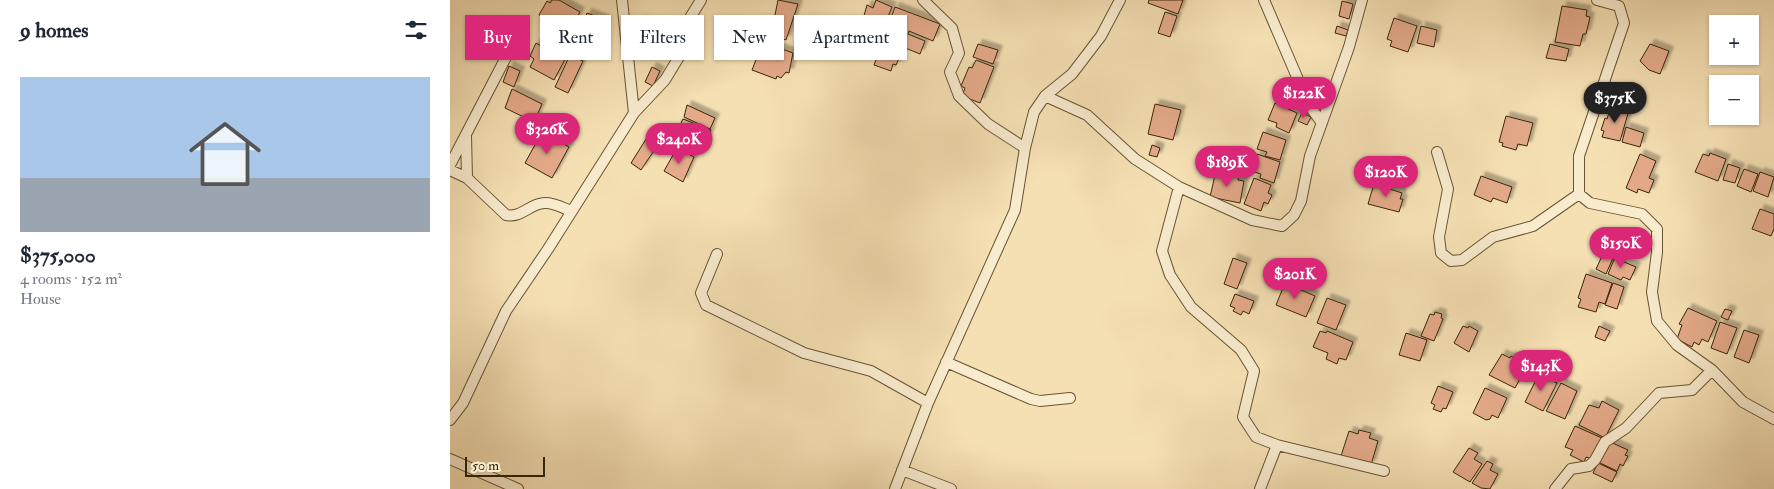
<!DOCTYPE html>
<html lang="en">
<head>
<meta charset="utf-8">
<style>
  body { margin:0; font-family:"IM FELL Double Pica",serif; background:#f6f6f7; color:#1f2937; height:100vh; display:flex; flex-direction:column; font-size:19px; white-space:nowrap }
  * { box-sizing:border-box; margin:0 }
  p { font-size:16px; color:#747a83 }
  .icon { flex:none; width:28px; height:28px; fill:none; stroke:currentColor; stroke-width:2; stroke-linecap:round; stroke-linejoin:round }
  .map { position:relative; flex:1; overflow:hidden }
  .panel { display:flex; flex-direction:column; background:#fff; width:450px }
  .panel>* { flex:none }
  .top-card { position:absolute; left:15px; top:15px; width:475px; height:45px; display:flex; gap:10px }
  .controls { position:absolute; left:1259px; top:15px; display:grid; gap:10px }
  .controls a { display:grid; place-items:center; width:50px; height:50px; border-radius:0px; background:#fff; box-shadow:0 1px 4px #0004; font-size:25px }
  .scale { position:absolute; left:15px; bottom:12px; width:80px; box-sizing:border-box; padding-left:5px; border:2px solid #392507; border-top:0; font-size:14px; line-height:18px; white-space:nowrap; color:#392507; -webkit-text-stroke:4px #f8ebce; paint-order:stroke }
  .price { position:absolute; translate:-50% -42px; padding:0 11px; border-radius:18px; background:#db2777; color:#fff; font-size:16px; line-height:32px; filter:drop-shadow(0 1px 2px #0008) }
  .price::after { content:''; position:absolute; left:50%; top:30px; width:15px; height:11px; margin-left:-8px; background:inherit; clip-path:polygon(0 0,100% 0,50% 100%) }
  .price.current { background:#222; color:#fff }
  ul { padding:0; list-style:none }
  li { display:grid; align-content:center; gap:10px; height:265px; padding:0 20px }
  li+li { border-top:1px solid #e0e1e3 }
  li span { display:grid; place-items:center; height:155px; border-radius:0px; color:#555 }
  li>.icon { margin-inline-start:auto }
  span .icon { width:90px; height:90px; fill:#fffc; stroke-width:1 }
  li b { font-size:21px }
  h2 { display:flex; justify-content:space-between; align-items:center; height:60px; padding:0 20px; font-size:21px }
  .pill { padding:0 18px; border-radius:0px; background:#fff; box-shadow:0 1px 4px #0004; font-size:18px; line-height:45px }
  .pill.current { background:#db2777; color:#fff }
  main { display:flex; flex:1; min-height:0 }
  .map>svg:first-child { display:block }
  .building { fill:#e4aa8a; stroke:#392507; filter:url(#shadow) }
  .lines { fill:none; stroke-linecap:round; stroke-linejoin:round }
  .minor-casing { stroke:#685432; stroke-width:12 }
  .minor { stroke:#f8ebce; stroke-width:10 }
</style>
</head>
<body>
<main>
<section class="panel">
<h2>9 homes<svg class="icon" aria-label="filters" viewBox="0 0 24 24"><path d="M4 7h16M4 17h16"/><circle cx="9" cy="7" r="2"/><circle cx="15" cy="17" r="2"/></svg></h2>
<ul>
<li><span style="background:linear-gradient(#a9c7e8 65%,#9aa5b1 0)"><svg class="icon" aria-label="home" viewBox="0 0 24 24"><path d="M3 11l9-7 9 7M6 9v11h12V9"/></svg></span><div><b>$375,000</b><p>4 rooms · 152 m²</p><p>House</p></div></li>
</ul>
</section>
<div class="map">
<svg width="1324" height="489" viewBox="0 0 1324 489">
  <defs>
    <filter id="shadow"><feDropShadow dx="4.5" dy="-4.5" stdDeviation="1" flood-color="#0004"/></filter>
  </defs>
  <rect width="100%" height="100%" fill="#f5e0b4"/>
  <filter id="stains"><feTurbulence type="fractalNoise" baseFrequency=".004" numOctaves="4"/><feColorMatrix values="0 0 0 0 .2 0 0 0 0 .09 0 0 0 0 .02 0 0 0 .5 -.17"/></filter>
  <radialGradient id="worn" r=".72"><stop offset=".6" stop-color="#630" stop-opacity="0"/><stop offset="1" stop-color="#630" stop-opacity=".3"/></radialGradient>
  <path class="building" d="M102 0H109L130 12 117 35 90 20 92 16 89 15 97 1 100 3Z
    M328 0 348 4 336 40 316 33 321 18 324 20Z
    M426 0 442 7 429 38 410 30 417 5 423 8Z
    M699 0H733L728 14 698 3Z
    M892 1 903 4 899 19 889 16Z
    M1112 6 1137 10 1136 16 1140 17 1136 34H1133L1130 46 1105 42Z
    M445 7 490 24 483 41 459 31 458 34 475 41 470 54 433 39Z
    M715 12 727 16 720 37 708 33Z
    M137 13 156 20 151 33 154 35 149 48 146 47 143 54 124 47Z
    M944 18 967 26 958 52 940 46 942 41 937 39Z
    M191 20 225 32 220 46 198 38 196 42 188 39 190 35 186 34Z
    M887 26 898 30 896 36 885 33Z
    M971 26 987 30 984 47 967 43Z
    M288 32 307 40 303 49 284 41Z
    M95 37 120 50 104 80 80 67 84 59 80 56 86 43 91 46Z
    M313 42 343 53 339 73 336 72 331 78 327 76 326 79 302 70Z
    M432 44 449 50 447 55 450 56 446 65 443 64 441 71 424 65Z
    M528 44 548 50 543 64 523 57Z
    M1100 44 1119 49 1116 61 1096 58Z
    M1200 44 1219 51 1210 74 1199 70 1190 61Z
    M120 55 133 61 118 93 105 87Z
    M526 60 544 67 530 103 512 96 515 88 511 86 519 67 522 68Z
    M59 66 70 71 64 87 53 82Z
    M202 67 210 71 203 86 195 82Z
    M62 89 92 104 84 122 55 108Z
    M825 103 847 113 839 133 826 127 827 123 818 120Z
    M705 104 731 110 723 140 698 134Z
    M237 105 265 118 260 129 234 117Z
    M1161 106 1179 110 1170 141 1152 137 1154 131 1151 130 1155 118 1157 119Z
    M852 113 861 117 857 125 848 121Z
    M1056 116 1083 123 1077 146 1068 144 1066 150 1052 146 1053 143 1049 142Z
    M233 119 261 130 251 152 243 149 242 152 222 143 228 124 230 125Z
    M1176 127 1194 133 1190 147 1172 142Z
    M92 132 119 147 102 178 75 163Z
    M813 132 836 140 830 160 815 156 817 152 807 149Z
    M198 136 209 143 191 170 181 163Z
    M702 145 710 148 707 157 699 155Z
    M227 148 244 157 233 182 214 171Z
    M1260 153 1276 159 1268 181 1245 172 1253 154 1259 156Z
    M807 154 830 162 824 183 810 178 811 174 801 171Z
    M1190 154 1206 161 1199 178 1204 180 1199 193 1188 189 1187 193 1176 188Z
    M1278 164 1290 168 1285 183 1273 180Z
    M1294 169 1308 174 1301 192 1287 186Z
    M771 172 789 176 788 180 794 181 790 203 760 197 765 175 770 176Z
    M1310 172 1324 177 1318 197 1303 191Z
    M1031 176 1062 187 1057 203 1043 198 1041 202 1024 195Z
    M804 178 821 185 818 193 822 195 818 204 814 202 811 211 794 204Z
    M924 184 952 193 950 199H953L949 212 918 204Z
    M1310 209 1324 214V229L1321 236 1302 229Z
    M1157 255 1163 258 1156 274 1146 269 1152 256 1157 257Z
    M1166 255 1175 259 1174 262 1186 267 1180 280 1173 277 1171 280 1158 274Z
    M783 258 797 263 787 289 774 284Z
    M1136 274 1162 283 1155 304 1149 302 1146 312 1128 307 1131 299 1128 298Z
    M835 283 865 296 856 317 826 305Z
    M1163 283 1174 287 1167 309 1155 305Z
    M785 294 804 301 799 314 793 311 791 315 783 311 785 308 780 306Z
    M877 298 896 305 886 330 867 323Z
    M1238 308 1267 321 1258 342 1252 339 1249 345 1244 342 1242 347 1227 339 1232 325 1229 324Z
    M1275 309 1282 311 1278 320 1271 317Z
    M985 312 992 314 991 318 993 319 984 341 971 336 980 314 984 315Z
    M1270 322 1287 328 1277 354 1261 348Z
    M1013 326 1018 328 1019 326 1028 331 1019 352 1004 343Z
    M1149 326 1160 331 1155 341 1145 337Z
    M1294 330 1309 335 1299 363 1284 357Z
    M870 331 876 333 877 331 903 342 896 360 889 358 887 364 876 359 878 353 863 347Z
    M956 333 977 340 970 361 949 355Z
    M1052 354 1060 358 1061 356 1077 366 1065 388 1039 375Z
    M1091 370 1098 374 1096 378 1107 383 1093 411 1075 402Z
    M1111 383 1127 391 1115 419 1096 411Z
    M988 386 1003 392 996 409 993 408 991 412 983 409 985 405 981 403Z
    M1035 388 1057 398 1048 418 1042 415 1040 419 1036 420 1023 413Z
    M1152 401 1169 410 1155 438 1129 425 1139 405 1149 408Z
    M1125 426 1152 438 1142 459 1136 457 1134 462 1120 455 1123 450 1115 447Z
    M909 430 921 433 919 438 928 441 921 465 891 456 899 431 908 434Z
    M1158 441 1178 450 1175 455 1178 456 1173 466 1170 464 1167 471 1148 462Z
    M1019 448 1028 453 1024 459 1032 464 1020 482 1003 472Z
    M1037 461 1043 464 1040 470 1048 474 1040 489 1031 488 1022 483Z
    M1148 463 1167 472 1162 482 1143 473Z"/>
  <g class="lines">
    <defs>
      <path id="minor" d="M172 0 184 113
        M473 0 502 28 509 53 500 72 509 96 538 124 575 148
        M814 0 859 105 872 123
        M595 96 637 115 685 159 729 187 802 220 832 226 844 215 851 201 860 156 899 47 912 0
        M16 136 17 178
        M987 152 998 189 989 237 991 253 1001 261 1012 260 1043 237 1083 226 1129 194
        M0 165 67 36
        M0 170 17 178 56 215C72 218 79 204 94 203 103 202 113 208 121 211
        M729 187 712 251 720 275 741 307 791 350 804 371 793 417 806 437 827 445 810 489
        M1129 194 1140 203 1192 214 1207 229V252L1202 292 1207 321 1227 345 1262 370 1293 402 1324 419
        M1129 194V156L1174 23 1169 6 1147 0
        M267 254 251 293 256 305 354 353 421 371 478 403
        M496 362 581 399 590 401 620 398
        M0 420 13 403 56 311 98 249 184 113 215 80 232 52 238 21 251 0
        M827 445 934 471
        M0 459 68 489
        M452 470 501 489
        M445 489 478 403 565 210 575 148 584 112 595 96 622 74 651 36 670 0
        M1105 489 1121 469 1139 466 1145 460 1155 442 1176 428 1209 393 1242 390 1262 370"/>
    </defs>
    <use href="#minor" class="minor-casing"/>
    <use href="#minor" class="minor"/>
  </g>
  <rect width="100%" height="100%" filter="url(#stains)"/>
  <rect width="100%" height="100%" fill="url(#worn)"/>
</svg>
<div class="controls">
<a>+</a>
<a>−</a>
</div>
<div class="scale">50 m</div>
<b class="price" style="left:854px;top:119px">$122K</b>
<b class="price current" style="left:1165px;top:124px">$375K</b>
<b class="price" style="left:97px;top:155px">$326K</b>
<b class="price" style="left:229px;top:165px">$240K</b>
<b class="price" style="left:777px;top:188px">$189K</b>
<b class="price" style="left:936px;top:198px">$120K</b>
<b class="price" style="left:1171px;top:269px">$150K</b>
<b class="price" style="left:845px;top:300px">$201K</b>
<b class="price" style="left:1091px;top:392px">$143K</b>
<div class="top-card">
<a class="pill current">Buy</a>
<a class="pill">Rent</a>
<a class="pill">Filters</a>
<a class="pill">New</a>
<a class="pill">Apartment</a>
</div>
</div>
</main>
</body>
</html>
